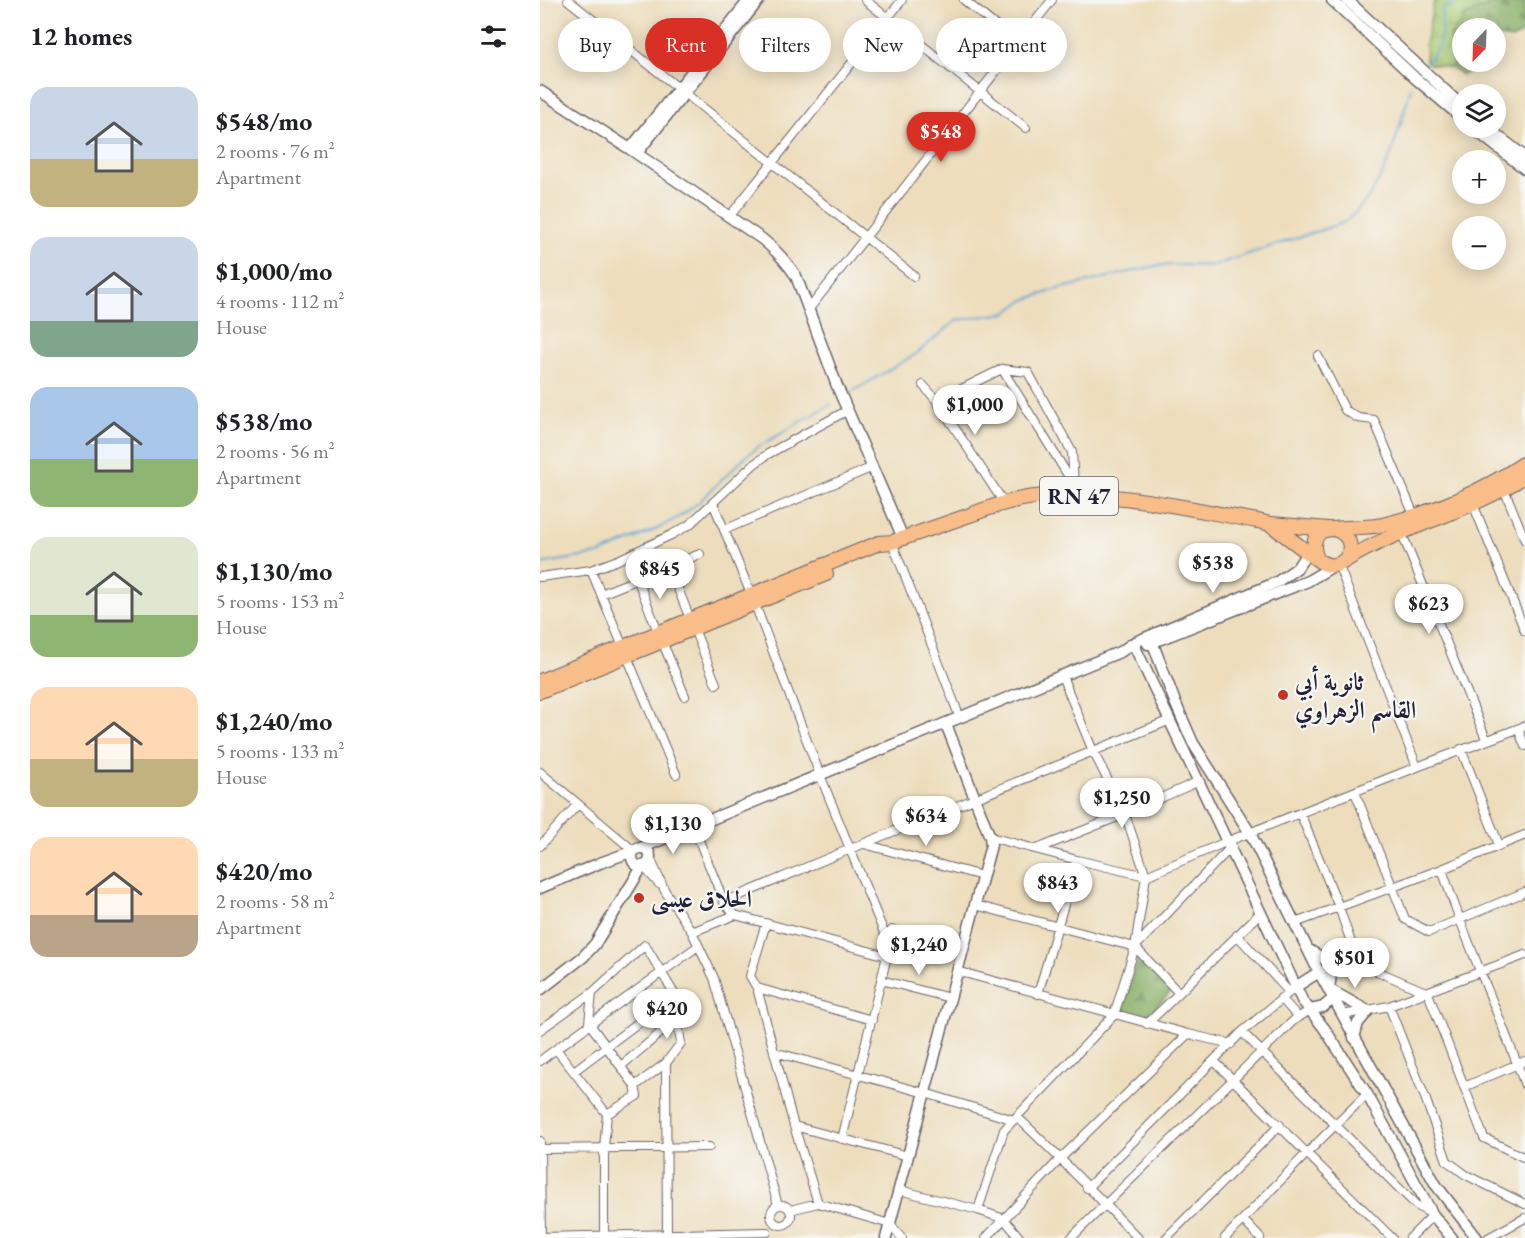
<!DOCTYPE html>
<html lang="en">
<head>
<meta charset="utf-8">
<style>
  body { margin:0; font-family:"EB Garamond",Amiri,serif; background:#f6f6f6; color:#202124; height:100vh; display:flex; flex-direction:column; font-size:22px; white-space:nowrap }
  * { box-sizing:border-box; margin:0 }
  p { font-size:20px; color:#757577 }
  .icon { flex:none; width:33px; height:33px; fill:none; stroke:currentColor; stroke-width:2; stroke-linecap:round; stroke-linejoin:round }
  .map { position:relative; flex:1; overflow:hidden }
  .details { display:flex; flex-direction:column; background:#fff; width:540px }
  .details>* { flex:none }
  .guide { position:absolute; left:18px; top:18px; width:570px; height:54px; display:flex; gap:12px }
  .needle { width:39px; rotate:203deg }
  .buttons { position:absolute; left:912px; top:18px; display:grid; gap:12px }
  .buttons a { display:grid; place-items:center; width:54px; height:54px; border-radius:50%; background:#fff; box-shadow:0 3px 15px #0003; font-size:30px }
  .price { position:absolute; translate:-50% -51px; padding:0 14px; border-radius:21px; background:#fff; color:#222; font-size:20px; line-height:39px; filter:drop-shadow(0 2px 3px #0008) }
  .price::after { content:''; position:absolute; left:50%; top:36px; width:18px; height:14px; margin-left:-9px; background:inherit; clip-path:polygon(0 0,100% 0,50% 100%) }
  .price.active { background:#d93025; color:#fff }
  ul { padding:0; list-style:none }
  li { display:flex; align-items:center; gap:18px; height:150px; padding:0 30px }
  li span { display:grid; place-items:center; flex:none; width:168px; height:120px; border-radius:18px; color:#555 }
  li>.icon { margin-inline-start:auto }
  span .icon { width:72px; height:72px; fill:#fffc; stroke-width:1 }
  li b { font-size:26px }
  h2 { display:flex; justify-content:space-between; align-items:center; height:72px; padding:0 30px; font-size:26px }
  .pill { padding:0 21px; border-radius:27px; background:#fff; box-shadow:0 3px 15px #0003; font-size:21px; line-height:54px }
  .pill.active { background:#d93025; color:#fff }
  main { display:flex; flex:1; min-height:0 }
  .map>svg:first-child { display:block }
  .forest { fill:url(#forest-firs); stroke:#546950; stroke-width:1.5 }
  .wetland { fill:url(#wetland-marsh); stroke:#667758; stroke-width:1.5 }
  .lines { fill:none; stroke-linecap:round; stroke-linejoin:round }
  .stream { stroke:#5da6d4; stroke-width:2 }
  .minor-casing { stroke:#696368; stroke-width:10 }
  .tertiary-casing { stroke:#696368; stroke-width:13 }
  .primary-casing { stroke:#696368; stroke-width:16 }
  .minor { stroke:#fff; stroke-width:8 }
  .tertiary { stroke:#fff; stroke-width:10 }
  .primary { stroke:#f8bd88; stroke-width:14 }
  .poi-dot { fill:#c8321e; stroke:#f6f6f2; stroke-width:2 }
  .labels { text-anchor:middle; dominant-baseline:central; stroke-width:4.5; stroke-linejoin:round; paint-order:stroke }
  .shield { fill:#f6f6f2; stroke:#626272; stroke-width:1.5 }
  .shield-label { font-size:22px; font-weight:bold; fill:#22223b }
  .poi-label { font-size:24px; font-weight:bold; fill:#22223b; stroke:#f6f6f2; text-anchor:start }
</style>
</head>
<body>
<main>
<section class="details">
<h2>12 homes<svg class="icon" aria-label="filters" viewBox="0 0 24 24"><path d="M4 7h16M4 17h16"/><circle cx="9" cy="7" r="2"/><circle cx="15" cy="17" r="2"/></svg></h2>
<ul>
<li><span style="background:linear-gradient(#c9d6e8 60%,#c2b280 0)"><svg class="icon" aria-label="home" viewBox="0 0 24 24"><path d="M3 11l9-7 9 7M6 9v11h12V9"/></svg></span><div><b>$548/mo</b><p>2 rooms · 76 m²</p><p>Apartment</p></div></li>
<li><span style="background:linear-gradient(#c9d6e8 70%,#7fa58c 0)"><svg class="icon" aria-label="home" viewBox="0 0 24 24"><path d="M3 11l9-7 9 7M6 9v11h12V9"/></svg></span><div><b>$1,000/mo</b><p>4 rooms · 112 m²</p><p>House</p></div></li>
<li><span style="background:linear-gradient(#a9c7e8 60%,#8fb573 0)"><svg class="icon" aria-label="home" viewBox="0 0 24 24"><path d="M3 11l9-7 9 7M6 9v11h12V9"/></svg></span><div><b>$538/mo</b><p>2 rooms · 56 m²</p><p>Apartment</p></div></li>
<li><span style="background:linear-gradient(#dfe7d0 65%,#8fb573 0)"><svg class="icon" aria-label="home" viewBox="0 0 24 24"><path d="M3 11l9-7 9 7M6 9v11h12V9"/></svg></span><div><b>$1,130/mo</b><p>5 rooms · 153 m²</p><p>House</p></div></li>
<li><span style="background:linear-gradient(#ffd9b3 60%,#c2b280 0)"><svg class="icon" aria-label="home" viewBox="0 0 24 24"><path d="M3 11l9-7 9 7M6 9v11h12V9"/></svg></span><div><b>$1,240/mo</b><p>5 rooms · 133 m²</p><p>House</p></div></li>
<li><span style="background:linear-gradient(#ffd9b3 65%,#b9a48a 0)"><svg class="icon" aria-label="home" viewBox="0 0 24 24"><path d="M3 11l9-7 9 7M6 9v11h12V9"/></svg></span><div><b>$420/mo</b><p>2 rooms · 58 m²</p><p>Apartment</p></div></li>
</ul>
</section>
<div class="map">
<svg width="985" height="1238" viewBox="0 0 985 1238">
  <defs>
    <pattern id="forest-firs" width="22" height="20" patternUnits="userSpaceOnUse" patternTransform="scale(1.5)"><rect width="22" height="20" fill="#87b066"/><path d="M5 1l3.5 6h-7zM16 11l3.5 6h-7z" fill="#6e8f55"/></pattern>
    <pattern id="wetland-marsh" width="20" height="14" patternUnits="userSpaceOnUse" patternTransform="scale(1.5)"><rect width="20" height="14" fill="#aacc75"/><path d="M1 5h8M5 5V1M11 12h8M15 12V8" fill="none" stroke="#92af66"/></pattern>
  </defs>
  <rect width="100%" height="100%" fill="#f6f6f2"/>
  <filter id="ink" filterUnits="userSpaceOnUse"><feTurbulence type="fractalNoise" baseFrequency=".0167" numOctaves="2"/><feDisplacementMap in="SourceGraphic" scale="12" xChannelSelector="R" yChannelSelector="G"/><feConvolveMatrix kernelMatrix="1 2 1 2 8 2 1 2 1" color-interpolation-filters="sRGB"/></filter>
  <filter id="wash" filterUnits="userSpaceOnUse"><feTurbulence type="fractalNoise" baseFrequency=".008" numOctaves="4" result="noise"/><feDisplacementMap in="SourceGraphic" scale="24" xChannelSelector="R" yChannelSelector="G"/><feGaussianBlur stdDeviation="1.35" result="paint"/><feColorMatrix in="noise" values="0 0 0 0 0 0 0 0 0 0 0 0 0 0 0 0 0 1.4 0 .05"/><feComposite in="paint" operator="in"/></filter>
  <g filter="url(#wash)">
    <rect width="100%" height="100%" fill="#edddbc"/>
    <path class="forest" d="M985 3V35L981 34 972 39 959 37 956 40V28H922V62H938L935 71 922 75 912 68 913 53 909 38 926 15 951 4Z
      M598 958 632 991 604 1018 582 1011Z"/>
    <path class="wetland" d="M897 0H985V3L951 4 926 15 909 37 913 53 912 68 886 63 885 45 894 2Z"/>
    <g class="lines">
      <path class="stream" d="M886 63C889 58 895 53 898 47 904 36 900 21 903 8L924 0
        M310 393 376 354 417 320 466 313 484 300 518 289 615 266C635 263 654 267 675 265L805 222C847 188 857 136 871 87
        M0 564 59 554 117 529 142 515 158 503 204 458 218 447 291 404"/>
    </g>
  </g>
  <g filter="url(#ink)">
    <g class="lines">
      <defs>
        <path id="minor" d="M28 0 374 276
          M325 0 486 128
          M424 0 478 44
          M189 217 362 0
          M269 309 512 0
          M778 356 805 410 818 418 834 420 874 515
          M462 369 488 372 532 452 534 484
          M383 385 397 401 464 503
          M397 401 462 369 534 485 538 496
          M964 489 985 540
          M173 503 211 594 280 775 349 945
          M933 504 985 631
          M860 529 946 739
          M184 530 333 467
          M352 542 420 718
          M798 564 877 767 985 726
          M129 566 176 684
          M51 570 136 774
          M0 577 51 570 78 560 131 535 149 525 213 465 228 454 308 410
          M97 578 118 632
          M61 594 160 554
          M122 641 145 696
          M978 729 985 746
          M921 749 959 845
          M0 772 94 851
          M815 792 865 919 889 932 985 892
          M760 813 799 907 816 957 825 966 888 993 944 1138 985 1158
          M154 828 184 902
          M450 837 537 860 498 994
          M324 844 442 876
          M0 846 38 804
          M497 849 585 814 657 782
          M110 858 125 891 152 932 174 978 238 1205
          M537 860 606 876 686 842 877 767
          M103 866 119 884
          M902 869C926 943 959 1013 985 1085
          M435 905 595 947 639 993 607 1024
          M195 915 184 902 310 849 628 721
          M226 923 210 976 217 988 254 1126 278 1203
          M755 923 902 869 985 835
          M152 932 195 915 347 956 352 930 423 948
          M697 935 749 992
          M595 947 692 846
          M779 972 815 954
          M341 980 410 998
          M217 988 332 1020
          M52 993 49 1023 95 1086
          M639 993 720 913
          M741 998 758 1017
          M849 1006 886 1100 907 1161 926 1175 985 1204
          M803 1015 849 1006 985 955
          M0 1030 52 993 105 945 135 995 34 1071
          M702 1032 876 1205 893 1215 870 1238
          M648 1034 691 1044
          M234 1052 385 1093 474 1120
          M0 1061 16 1049
          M674 1061 852 1238
          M126 1063 141 1043 137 1019
          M81 1066 137 1019 130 998
          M924 1087 985 1061
          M67 1114 97 1096 95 1086 126 1063 127 1238
          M477 1117C519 1156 558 1197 598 1238
          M254 1126 368 1156
          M302 1139 347 956
          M0 1141 1 1238
          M0 1149 169 1147
          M547 1188 702 1032 757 986
          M359 1190 438 1210 464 1219 521 1158 648 1034 417 971
          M231 1215a10 10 0 1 1 20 0a10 10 0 1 1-20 0Z
          M250 1210 278 1203 350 1224 362 1238
          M438 1210 464 1130 574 1015 595 947 606 876 585 814 553 751 522 676
          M703 1220 720 1238
          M1 1237 227 1232
          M64 1238V1148L67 1114 16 1049 158 946
          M446 1238 464 1219 480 1238
          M531 1238 753 1021 770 1010
          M626 1238 740 1125
          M685 1238 767 1153 827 1094
          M948 1238 985 1218"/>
        <path id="tertiary" d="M792 0 875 78 922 118
          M807 0 922 106
          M0 91 90 149 222 239C236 250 246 261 256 276L297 386 363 538
          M933 128 985 169
          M948 128 985 157
          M90 149 209 0
          M97 153 219 0
          M610 636 635 702 653 743 710 833 779 972 896 1185 937 1238
          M593 643 762 1000 784 1028 827 1094 893 1215 912 1238
          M608 644 768 581 795 565
          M92 857a9 9 0 1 1 18 0a9 9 0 1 1-18 0Z
          M101 848 582 651 593 643 737 582 757 568 771 547
          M0 888 60 863 93 851
          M769 950 786 960 797 962 791 975 789 988
          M757 986 779 972
          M0 990 43 957 55 944 102 867
          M790 990 828 1011 818 1023 814 1038
          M770 1010 783 1007 794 998
          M346 1238 451 845 450 837 406 724"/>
        <path id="primary" d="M732 524 788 529
          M794 529C825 538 805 580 778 560 772 550 772 538 782 531 790 527 828 528 842 525 893 513 941 492 985 463
          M803 562C860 526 928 513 985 476
          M0 681 339 543 352 542C378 533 404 524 430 515 448 508 467 501 487 498 563 487 643 508 718 521L730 524 778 560
          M0 691 286 574"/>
      </defs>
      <use href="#minor" class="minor-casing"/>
      <use href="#tertiary" class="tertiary-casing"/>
      <use href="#primary" class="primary-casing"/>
      <use href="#minor" class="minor"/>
      <use href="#tertiary" class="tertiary"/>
      <use href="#primary" class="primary"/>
    </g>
  </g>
  <g class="poi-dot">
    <circle cx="743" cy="695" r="6"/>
    <circle cx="99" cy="898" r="6"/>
  </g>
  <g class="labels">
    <rect class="shield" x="500" y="477" width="78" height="38" rx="4.5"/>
    <g class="shield-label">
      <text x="539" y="496">RN 47</text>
    </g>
    <g class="poi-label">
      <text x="755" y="681">ثانوية أبي<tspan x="755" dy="28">القاسم الزهراوي</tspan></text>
      <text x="111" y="898">الحلاق عيسى</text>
    </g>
  </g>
</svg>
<div class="buttons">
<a><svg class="needle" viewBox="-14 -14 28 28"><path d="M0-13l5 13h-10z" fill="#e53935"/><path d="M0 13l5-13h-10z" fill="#757577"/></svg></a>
<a><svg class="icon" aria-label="layers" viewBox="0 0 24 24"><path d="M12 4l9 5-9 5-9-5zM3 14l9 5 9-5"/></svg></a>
<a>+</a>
<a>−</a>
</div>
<b class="price active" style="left:401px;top:163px">$548</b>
<b class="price" style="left:435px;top:436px">$1,000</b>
<b class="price" style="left:673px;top:594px">$538</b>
<b class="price" style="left:120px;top:600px">$845</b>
<b class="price" style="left:889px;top:635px">$623</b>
<b class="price" style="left:582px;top:829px">$1,250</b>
<b class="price" style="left:386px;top:847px">$634</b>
<b class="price" style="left:133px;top:855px">$1,130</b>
<b class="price" style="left:518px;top:914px">$843</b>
<b class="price" style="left:379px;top:976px">$1,240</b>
<b class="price" style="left:815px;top:989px">$501</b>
<b class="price" style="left:127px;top:1040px">$420</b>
<div class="guide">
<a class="pill">Buy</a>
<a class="pill active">Rent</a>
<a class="pill">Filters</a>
<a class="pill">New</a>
<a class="pill">Apartment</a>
</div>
</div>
</main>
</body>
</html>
